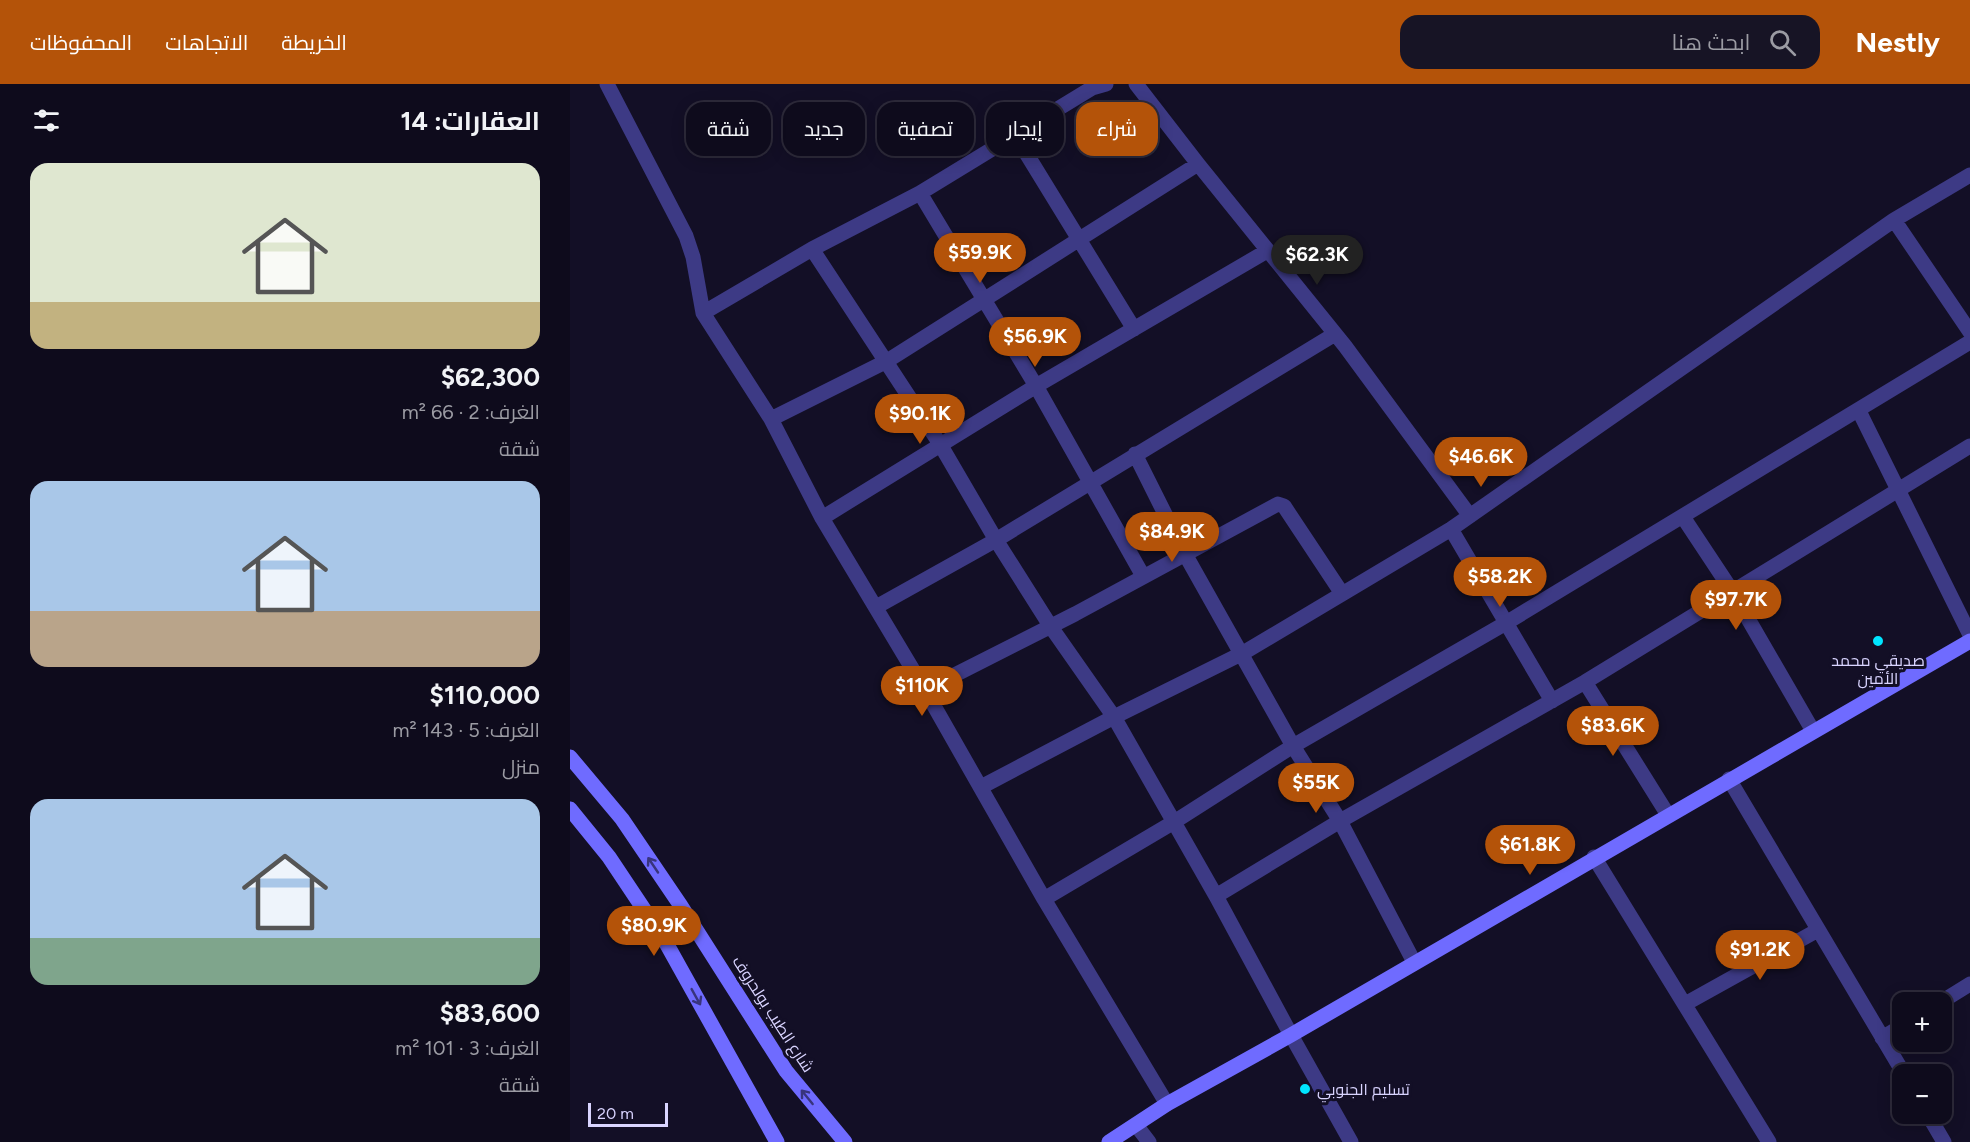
<!DOCTYPE html>
<html lang="ar">
<head>
<meta charset="utf-8">
<style>
  body { margin:0; font-family:Figtree,Cairo,sans-serif; background:#171425; color:#f1f3f6; direction:rtl; height:100vh; display:flex; flex-direction:column; font-size:22px; white-space:nowrap }
  * { box-sizing:border-box; margin:0 }
  p { font-size:20px; color:#9b9ba3 }
  .icon { flex:none; width:33px; height:33px; fill:none; stroke:currentColor; stroke-width:2; stroke-linecap:round; stroke-linejoin:round }
  .map { position:relative; flex:1; overflow:hidden; direction:ltr }
  .drawer { display:flex; flex-direction:column; background:#0e0b1c; width:570px }
  .drawer>* { flex:none }
  .banner { position:absolute; left:18px; top:18px; width:570px; height:54px; direction:rtl; display:flex; gap:12px }
  .buttons { position:absolute; left:1322px; top:908px; display:grid; gap:12px }
  .buttons a { display:grid; place-items:center; width:60px; height:60px; border-radius:12px; background:#0e0b1c; box-shadow:0 3px 15px #0003,0 0 0 2px #2e2b3b; font-size:30px }
  .scale { position:absolute; left:18px; bottom:15px; width:80px; box-sizing:border-box; padding-left:6px; border:3px solid #d9d4ff; border-top:0; font-size:16px; line-height:21px; white-space:nowrap; color:#d9d4ff; -webkit-text-stroke:4px #130f26; paint-order:stroke }
  .price { position:absolute; translate:-50% -51px; padding:0 14px; border-radius:21px; background:#b45309; color:#fff; font-size:20px; line-height:39px; filter:drop-shadow(0 2px 3px #0008) }
  .price::after { content:''; position:absolute; left:50%; top:36px; width:18px; height:14px; margin-left:-9px; background:inherit; clip-path:polygon(0 0,100% 0,50% 100%) }
  .price.active { background:#222; color:#fff }
  ul { padding:0; list-style:none }
  li { display:grid; align-content:center; gap:12px; height:318px; padding:0 30px }
  li span { display:grid; place-items:center; height:186px; border-radius:18px; color:#555 }
  li>.icon { margin-inline-start:auto }
  span .icon { width:108px; height:108px; fill:#fffc; stroke-width:1 }
  li b { font-size:26px }
  h2 { display:flex; justify-content:space-between; align-items:center; height:72px; padding:0 30px; font-size:26px }
  .chip { padding:0 21px; border-radius:18px; background:#0e0b1c; box-shadow:0 3px 15px #0003,0 0 0 2px #2e2b3b; font-size:21px; line-height:54px }
  .chip.active { background:#b45309; color:#fff }
  header { display:flex; align-items:center; gap:36px; box-sizing:border-box; height:84px; padding:0 30px; background:#b45309; color:#fff }
  header strong { font-size:28px }
  nav { display:flex; gap:33px; margin-inline-start:auto; font-size:21px }
  .search { width:420px; height:54px; background:#171425; display:flex; align-items:center; gap:15px; box-sizing:border-box; padding:0 21px; border-radius:18px; color:#9b9ba3; font-size:22px }
  main { display:flex; flex:1; min-height:0 }
  .map>svg:first-child { display:block }
  .lines { fill:none; stroke-linecap:round; stroke-linejoin:round }
  .street { stroke:#3d3a85; stroke-width:15 }
  .secondary { stroke:#6f6bff; stroke-width:15 }
  .oneway { stroke:#38347d }
  .poi-dot { fill:#00e5ff; stroke:#130f26; stroke-width:2 }
  .labels { text-anchor:middle; dominant-baseline:central; stroke-width:6; stroke-linejoin:round; paint-order:stroke }
  .poi-label { font-size:16px; fill:#d9d4ff; stroke:#130f26 }
  .street-label { font-size:16px; fill:#d9d4ff; stroke:#130f26 }
</style>
</head>
<body>
<header>
<strong>Nestly</strong>
<div class="search"><svg class="icon" aria-label="search" viewBox="0 0 24 24"><circle cx="10" cy="10" r="6"/><path d="M15 15l6 6"/></svg>ابحث هنا</div>
<nav><a>الخريطة</a><a>الاتجاهات</a><a>المحفوظات</a></nav>
</header>
<main>
<div class="map">
<svg width="1400" height="1058" viewBox="0 0 1400 1058">
  <rect width="100%" height="100%" fill="#130f26"/>
  <g class="lines">
    <path class="street" d="M37 0 116 152 123 173 133 229 201 335 252 434 355 606 474 815 597 1020
      M566 0 628 80 775 262 900 432
      M445 51 564 245
      M350 109 466 302 573 492
      M1324 136 1400 248
      M242 165 370 360 426 456 481 543 544 633 646 812 721 951 781 1058
      M133 229 242 165 350 109 522 4 536 0
      M1289 327 1400 551
      M201 335 317 277 628 80
      M565 370 615 470 723 662 770 737 844 878
      M1113 433 1162 507 1243 647
      M252 434 466 302 697 167
      M881 445 982 617
      M306 523 426 456 765 250
      M1015 598 1098 731
      M355 606 505 530 708 420 714 422 771 508
      M1159 695 1334 990
      M411 703 544 633 673 569 881 445 1324 136 1400 91
      M1024 773 1199 1058
      M646 812 770 737 1015 598 1400 362
      M474 815 604 738 723 662 936 539 1400 258
      M1371 918 1400 900
      M1115 920 1248 846
      M1312 954 1332 942
      M1357 1029 1374 1058
      M566 1041 579 1058"/>
    <path class="secondary" d="M0 673 52 735 111 822 216 987 275 1058
      M0 725 39 773 95 857 207 1058
      M539 1058 597 1020 721 951 1400 557"/>
  </g>
  <defs><path id="oneway-shaft" d="M-6 0H5M1.5-3L5.5 0L1.5 3" fill="none" stroke-width="1.6" stroke-linecap="round" stroke-linejoin="round" transform="scale(1.5)"/></defs>
  <g class="oneway">
    <use href="#oneway-shaft" transform="translate(83 781) rotate(-124)"/>
    <use href="#oneway-shaft" transform="translate(126 913) rotate(61)"/>
    <use href="#oneway-shaft" transform="translate(237 1013) rotate(-129)"/>
  </g>
  <g class="poi-dot">
    <circle cx="1308" cy="557" r="6"/>
    <circle cx="735" cy="1005" r="6"/>
  </g>
  <g class="labels">
    <g class="poi-label">
      <text x="1308" y="576">صديقي محمد<tspan x="1308" dy="18">الأمين</tspan></text>
      <text x="747" y="1005" text-anchor="start">تسليم الجنوبي</text>
    </g>
    <g class="street-label">
      <text transform="translate(203 930) rotate(57)">شارع الطيب بولحروف</text>
    </g>
  </g>
</svg>
<div class="buttons">
<a>+</a>
<a>−</a>
</div>
<div class="scale">20 m</div>
<b class="price" style="left:410px;top:200px">$59.9K</b>
<b class="price active" style="left:747px;top:202px">$62.3K</b>
<b class="price" style="left:465px;top:284px">$56.9K</b>
<b class="price" style="left:350px;top:361px">$90.1K</b>
<b class="price" style="left:911px;top:404px">$46.6K</b>
<b class="price" style="left:602px;top:479px">$84.9K</b>
<b class="price" style="left:930px;top:524px">$58.2K</b>
<b class="price" style="left:1166px;top:547px">$97.7K</b>
<b class="price" style="left:352px;top:633px">$110K</b>
<b class="price" style="left:1043px;top:673px">$83.6K</b>
<b class="price" style="left:746px;top:730px">$55K</b>
<b class="price" style="left:960px;top:792px">$61.8K</b>
<b class="price" style="left:84px;top:873px">$80.9K</b>
<b class="price" style="left:1190px;top:897px">$91.2K</b>
<div class="banner">
<a class="chip active">شراء</a>
<a class="chip">إيجار</a>
<a class="chip">تصفية</a>
<a class="chip">جديد</a>
<a class="chip">شقة</a>
</div>
</div>
<section class="drawer">
<h2>العقارات: 14<svg class="icon" aria-label="filters" viewBox="0 0 24 24"><path d="M4 7h16M4 17h16"/><circle cx="9" cy="7" r="2"/><circle cx="15" cy="17" r="2"/></svg></h2>
<ul>
<li><span style="background:linear-gradient(#dfe7d0 75%,#c2b280 0)"><svg class="icon" aria-label="home" viewBox="0 0 24 24"><path d="M3 11l9-7 9 7M6 9v11h12V9"/></svg></span><div><b>$62,300</b><p>الغرف: 2 · 66 m²</p><p>شقة</p></div></li>
<li><span style="background:linear-gradient(#a9c7e8 70%,#b9a48a 0)"><svg class="icon" aria-label="home" viewBox="0 0 24 24"><path d="M3 11l9-7 9 7M6 9v11h12V9"/></svg></span><div><b>$110,000</b><p>الغرف: 5 · 143 m²</p><p>منزل</p></div></li>
<li><span style="background:linear-gradient(#a9c7e8 75%,#7fa58c 0)"><svg class="icon" aria-label="home" viewBox="0 0 24 24"><path d="M3 11l9-7 9 7M6 9v11h12V9"/></svg></span><div><b>$83,600</b><p>الغرف: 3 · 101 m²</p><p>شقة</p></div></li>
</ul>
</section>
</main>
</body>
</html>
